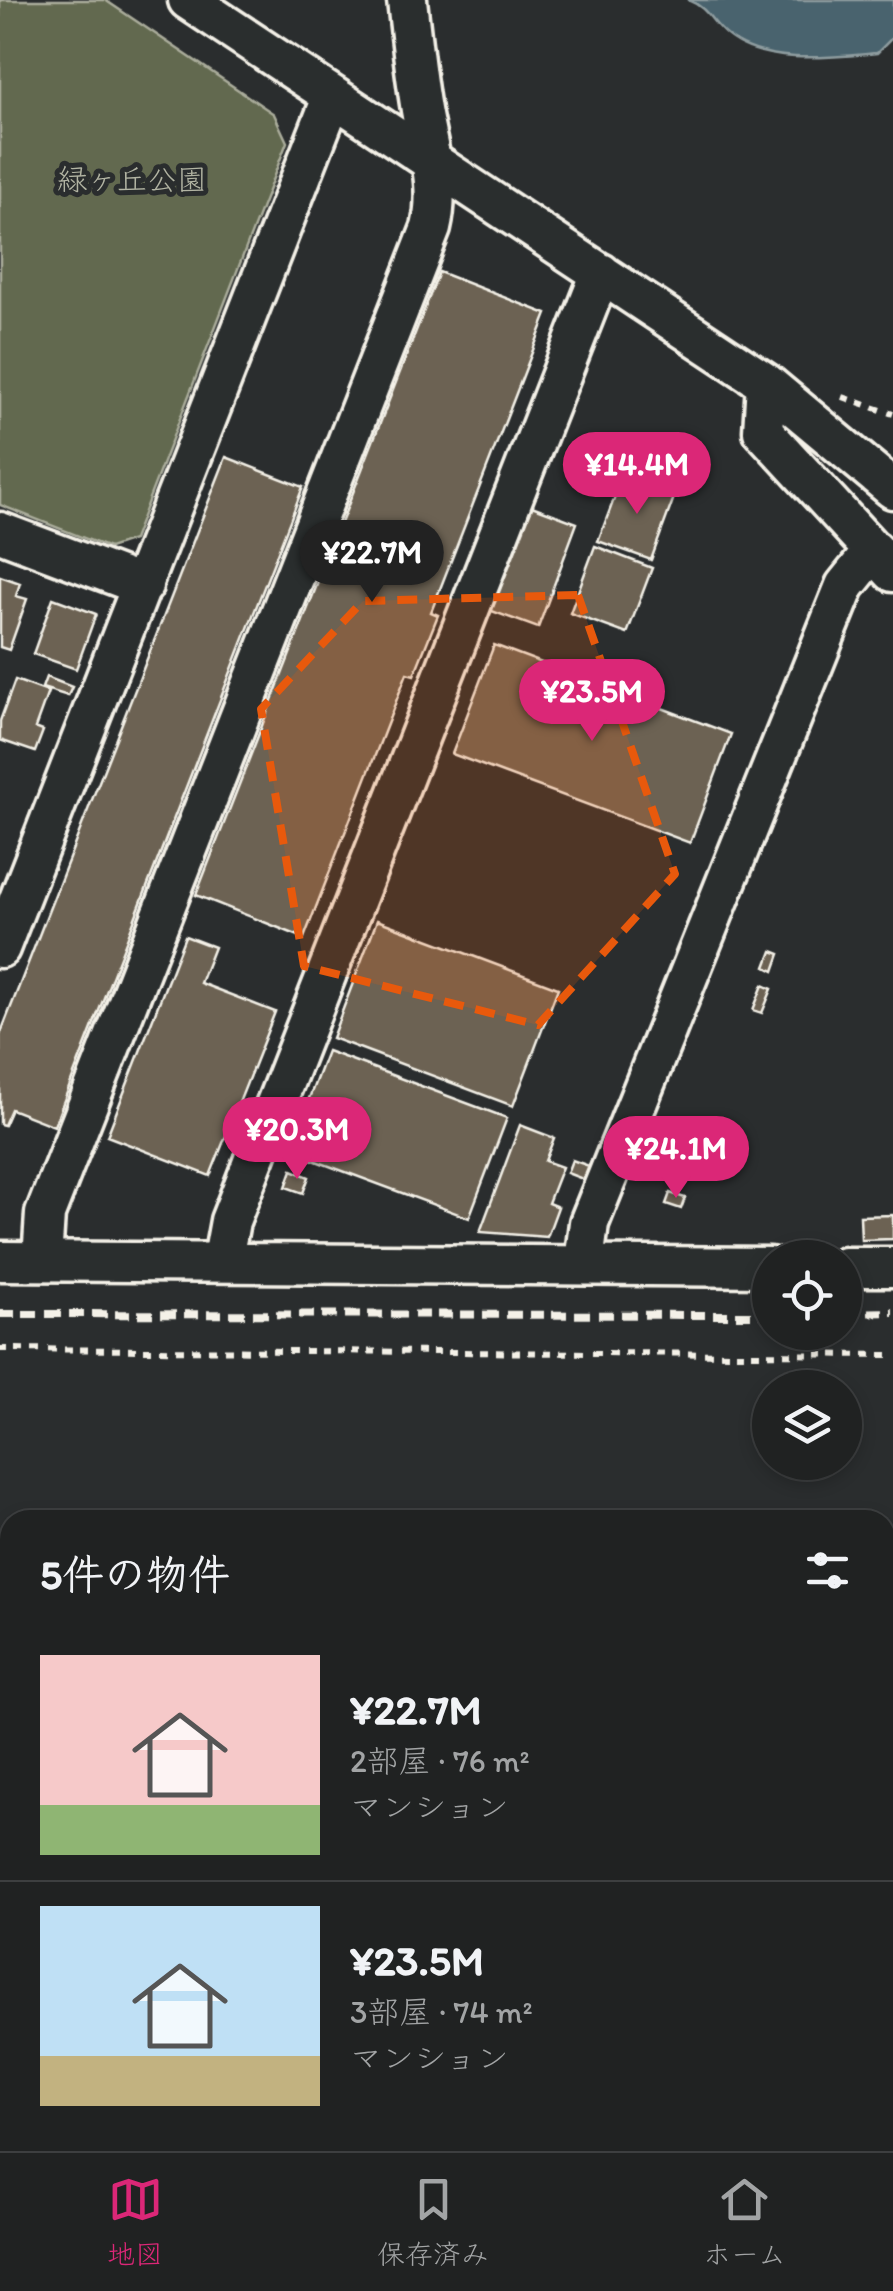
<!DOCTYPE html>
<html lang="ja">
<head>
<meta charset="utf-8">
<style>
  body { margin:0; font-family:Itim,"Klee One",sans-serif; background:#2d2f2f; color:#f1f3f6; height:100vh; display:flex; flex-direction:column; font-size:38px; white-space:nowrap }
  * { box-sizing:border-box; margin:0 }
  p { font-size:32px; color:#a2a4a5 }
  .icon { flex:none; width:55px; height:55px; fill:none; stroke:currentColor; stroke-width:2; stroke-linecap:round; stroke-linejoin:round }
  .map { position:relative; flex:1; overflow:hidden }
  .side { position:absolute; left:0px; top:1510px; width:895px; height:642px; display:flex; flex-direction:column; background:#202222; border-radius:30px 30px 0 0; box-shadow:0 5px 15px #0003,0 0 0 2px #3d3f40 }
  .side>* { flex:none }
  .fabs { position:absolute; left:752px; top:1240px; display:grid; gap:20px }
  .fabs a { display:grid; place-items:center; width:110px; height:110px; border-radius:50%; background:#202222; box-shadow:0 5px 15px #0003,0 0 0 2px #3d3f40; font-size:50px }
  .price { position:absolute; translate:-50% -85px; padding:0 22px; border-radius:35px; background:#db2777; color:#fff; font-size:32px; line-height:65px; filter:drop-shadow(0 2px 5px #0008) }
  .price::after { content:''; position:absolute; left:50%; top:60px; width:30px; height:22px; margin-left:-15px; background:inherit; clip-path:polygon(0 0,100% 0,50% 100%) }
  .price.active { background:#222; color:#fff }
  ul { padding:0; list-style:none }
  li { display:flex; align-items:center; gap:30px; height:250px; padding:0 40px }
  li+li { border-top:2px solid #3d3f40 }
  li span { display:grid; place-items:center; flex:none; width:280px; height:200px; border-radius:0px; color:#555 }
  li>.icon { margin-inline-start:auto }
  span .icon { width:120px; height:120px; fill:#fffc; stroke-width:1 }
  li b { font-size:42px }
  h2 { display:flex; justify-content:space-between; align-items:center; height:120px; padding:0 40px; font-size:42px }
  .menu { display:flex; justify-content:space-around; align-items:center; height:140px; border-top:2px solid #3d3f40; background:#202222; font-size:28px; color:#a2a4a5 }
  .menu a { display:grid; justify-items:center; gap:5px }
  .menu .active { color:#db2777 }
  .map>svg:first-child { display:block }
  .green { fill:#62694f; stroke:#abad9c; stroke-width:2.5 }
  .water { fill:#4a646e; stroke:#8e9c9f; stroke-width:2.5 }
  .building { fill:#6c6253; stroke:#f4f1e8; stroke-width:2.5 }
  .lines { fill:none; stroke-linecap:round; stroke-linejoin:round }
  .minor-casing { stroke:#f4f1e8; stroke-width:45 }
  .path { stroke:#f4f1e8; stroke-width:6; stroke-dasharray:8 8; stroke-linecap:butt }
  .minor { stroke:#2a2d2e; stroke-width:38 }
  .rail { stroke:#f4f1e8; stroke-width:8; stroke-dasharray:15 8; stroke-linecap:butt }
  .marked { fill:#e8590c; fill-opacity:0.2; stroke:#e8590c; stroke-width:8; stroke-dasharray:20 12; stroke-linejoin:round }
  .labels { text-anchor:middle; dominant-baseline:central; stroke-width:10; stroke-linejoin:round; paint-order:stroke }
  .park-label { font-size:30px; fill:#b2b4a3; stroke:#2a2d2e }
</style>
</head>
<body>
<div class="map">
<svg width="893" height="2151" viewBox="0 0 893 2151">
  <rect width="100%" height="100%" fill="#2a2d2e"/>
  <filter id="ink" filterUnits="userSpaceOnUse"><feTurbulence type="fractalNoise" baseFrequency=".01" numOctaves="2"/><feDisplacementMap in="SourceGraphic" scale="20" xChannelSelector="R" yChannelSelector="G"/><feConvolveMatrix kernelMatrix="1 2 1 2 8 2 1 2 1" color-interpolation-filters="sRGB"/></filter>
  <g filter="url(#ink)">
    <path class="green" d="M0 0H105L274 114 287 142 133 540 109 548 0 505Z"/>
    <path class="water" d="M688 0H893V37L877 53C833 57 766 66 728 36 711 23 709 8 688 0Z"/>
    <path class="building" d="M439 272 547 314 431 612 438 615 414 675 407 673 304 938 196 895Z
      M226 457 303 487 54 1126 11 1109 4 1125 0 1124V1035Z
      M624 473 676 492 651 560 598 541Z
      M529 505 577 523 538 628 489 610Z
      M595 546 652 568 627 634 570 613Z
      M0 576 20 583 16 596 27 599 9 650 0 647Z
      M53 598 96 614 76 669 33 654Z
      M494 645 731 734 690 843 452 754Z
      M46 677 72 687 68 696 42 688Z
      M15 680 48 692 35 728 43 731 35 752 0 740V721Z
      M377 920 558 988 513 1106 332 1038Z
      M185 936 214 947 200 983 275 1012 210 1176 107 1136Z
      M772 951 780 954 774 971 766 967Z
      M763 985 772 989 762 1013 753 1010Z
      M327 1051 507 1118 469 1218 289 1151Z
      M520 1125 554 1138 545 1161 562 1167 548 1203 558 1207 547 1237 480 1232Z
      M572 1160 592 1167 588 1181 567 1173Z
      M292 1170 309 1177 303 1193 286 1187Z
      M670 1193 685 1198 681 1209 666 1204Z
      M893 1215V1239L861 1240 860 1216Z"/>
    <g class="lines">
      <defs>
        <path id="minor" d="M188 0 766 383 893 489
          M766 383 763 431 893 572
          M0 532 143 586
          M0 948 332 98
          M223 1259 230 1221 601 273
          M42 1260 45 1214 431 228C441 186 428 151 421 110 415 74 411 37 407 0
          M0 1261 770 1267
          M584 1263 589 1223 845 586 874 550
          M845 1267H893
          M0 1778H10
          M885 1787 893 1788
          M871 2147V2142"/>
      </defs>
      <use href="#minor" class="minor-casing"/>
      <path class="path" d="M843 397 893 414
        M0 1349 893 1355
        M375 2142 376 2151
        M28 2151 56 2142"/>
      <use href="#minor" class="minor"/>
      <path class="rail" d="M845 1313 893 1312
        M0 1314 770 1315"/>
    </g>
  </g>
  <path class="marked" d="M578 595 675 874 538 1025 304 966 261 709 363 601Z"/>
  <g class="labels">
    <g class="park-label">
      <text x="132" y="179">緑ヶ丘公園</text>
    </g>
  </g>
</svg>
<div class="fabs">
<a><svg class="icon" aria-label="locate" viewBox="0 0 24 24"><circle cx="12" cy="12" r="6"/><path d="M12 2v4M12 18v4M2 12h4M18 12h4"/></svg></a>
<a><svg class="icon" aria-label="layers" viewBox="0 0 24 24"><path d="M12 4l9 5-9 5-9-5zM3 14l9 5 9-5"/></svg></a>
</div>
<b class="price" style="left:637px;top:517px">¥14.4M</b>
<b class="price active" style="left:372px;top:605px">¥22.7M</b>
<b class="price" style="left:592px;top:744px">¥23.5M</b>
<b class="price" style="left:297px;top:1182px">¥20.3M</b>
<b class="price" style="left:676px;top:1201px">¥24.1M</b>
<section class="side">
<h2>5件の物件<svg class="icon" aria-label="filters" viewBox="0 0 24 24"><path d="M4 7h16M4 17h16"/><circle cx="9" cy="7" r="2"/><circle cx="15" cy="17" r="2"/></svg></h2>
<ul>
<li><span style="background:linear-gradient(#f6c9c9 75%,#8fb573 0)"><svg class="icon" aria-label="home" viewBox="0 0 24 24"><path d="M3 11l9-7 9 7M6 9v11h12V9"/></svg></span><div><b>¥22.7M</b><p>2部屋 · 76 m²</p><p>マンション</p></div></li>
<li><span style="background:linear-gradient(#bfe0f5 75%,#c2b280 0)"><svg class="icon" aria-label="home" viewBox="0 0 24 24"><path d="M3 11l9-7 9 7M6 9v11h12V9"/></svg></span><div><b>¥23.5M</b><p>3部屋 · 74 m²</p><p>マンション</p></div></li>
</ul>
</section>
</div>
<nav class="menu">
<a class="active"><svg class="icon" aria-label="map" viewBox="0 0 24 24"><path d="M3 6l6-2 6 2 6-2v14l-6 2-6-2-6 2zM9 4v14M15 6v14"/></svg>地図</a>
<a><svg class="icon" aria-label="saved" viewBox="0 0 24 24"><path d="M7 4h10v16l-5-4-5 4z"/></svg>保存済み</a>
<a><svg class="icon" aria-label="home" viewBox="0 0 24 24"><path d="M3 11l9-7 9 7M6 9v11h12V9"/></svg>ホーム</a>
</nav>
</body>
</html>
